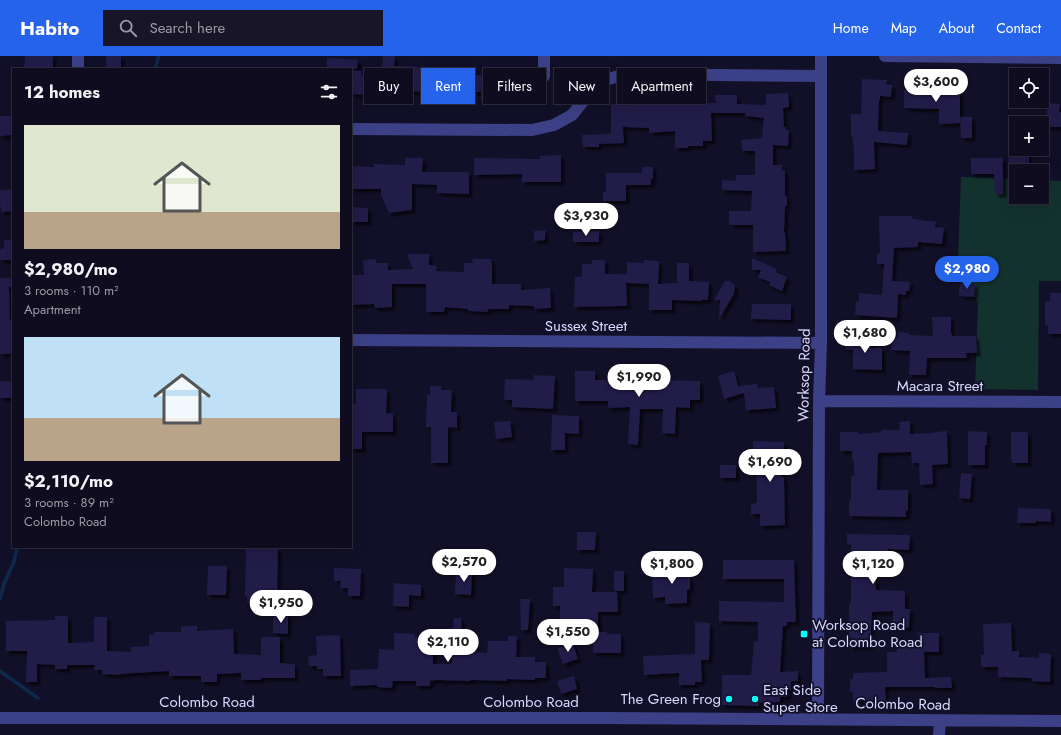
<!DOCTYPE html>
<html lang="en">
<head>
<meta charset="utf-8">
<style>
  body { margin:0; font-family:Jost,sans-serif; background:#171527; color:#f1f3f6; height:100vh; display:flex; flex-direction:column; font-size:15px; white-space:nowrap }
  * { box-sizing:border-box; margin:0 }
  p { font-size:13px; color:#9b9ba4 }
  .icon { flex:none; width:22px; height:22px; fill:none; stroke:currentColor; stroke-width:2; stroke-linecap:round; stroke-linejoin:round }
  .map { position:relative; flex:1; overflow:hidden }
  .sheet { position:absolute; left:12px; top:12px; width:340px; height:480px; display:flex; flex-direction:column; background:#0e0c1e; border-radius:0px; box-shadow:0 4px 16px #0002,0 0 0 1px #2e2c3c }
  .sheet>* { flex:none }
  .guide { position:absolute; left:364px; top:12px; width:380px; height:36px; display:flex; gap:8px }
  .tools { position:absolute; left:1009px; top:12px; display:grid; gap:8px }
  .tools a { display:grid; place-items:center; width:40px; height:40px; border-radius:0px; background:#0e0c1e; box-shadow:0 4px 16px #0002,0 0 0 1px #2e2c3c; font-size:20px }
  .price { position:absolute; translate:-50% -34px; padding:0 9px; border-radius:14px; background:#fff; color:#222; font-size:13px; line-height:26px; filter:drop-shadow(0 1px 2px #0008) }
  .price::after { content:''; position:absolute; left:50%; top:24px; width:12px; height:9px; margin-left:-6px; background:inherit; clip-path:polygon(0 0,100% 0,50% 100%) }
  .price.active { background:#2563eb; color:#fff }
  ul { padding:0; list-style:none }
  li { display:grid; align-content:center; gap:8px; height:212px; padding:0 12px }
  li span { display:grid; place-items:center; height:124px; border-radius:0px; color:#555 }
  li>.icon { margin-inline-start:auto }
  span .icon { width:72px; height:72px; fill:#fffc; stroke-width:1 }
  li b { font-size:17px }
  h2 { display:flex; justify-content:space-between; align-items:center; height:48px; padding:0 12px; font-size:17px }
  .tag { padding:0 14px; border-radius:0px; background:#0e0c1e; box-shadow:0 4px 16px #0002,0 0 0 1px #2e2c3c; font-size:14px; line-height:36px }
  .tag.active { background:#2563eb; color:#fff }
  header { display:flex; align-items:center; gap:24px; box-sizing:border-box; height:56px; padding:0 20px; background:#2563eb; color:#fff }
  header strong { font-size:19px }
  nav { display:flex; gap:22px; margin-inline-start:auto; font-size:14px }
  .search { width:280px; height:36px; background:#171527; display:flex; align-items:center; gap:10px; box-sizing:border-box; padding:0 14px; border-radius:0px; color:#9b9ba4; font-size:15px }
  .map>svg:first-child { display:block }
  .green { fill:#13322e }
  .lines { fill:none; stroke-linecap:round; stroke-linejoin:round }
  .stream { stroke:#0d2a4b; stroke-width:3.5 }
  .building { fill:#211c49; filter:url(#shadow) }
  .minor { stroke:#3c4187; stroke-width:12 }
  .poi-dot { fill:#06fdfc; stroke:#121028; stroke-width:1.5 }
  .labels { text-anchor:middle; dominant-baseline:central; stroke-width:3.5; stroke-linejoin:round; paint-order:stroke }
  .street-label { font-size:15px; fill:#d8d8ff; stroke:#121028 }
  .poi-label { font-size:15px; fill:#d8d8ff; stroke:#121028; text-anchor:start }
</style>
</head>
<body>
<header>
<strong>Habito</strong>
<div class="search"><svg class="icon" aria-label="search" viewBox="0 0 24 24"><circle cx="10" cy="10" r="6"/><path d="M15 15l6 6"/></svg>Search here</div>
<nav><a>Home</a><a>Map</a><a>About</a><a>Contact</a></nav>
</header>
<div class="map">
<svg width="1061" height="679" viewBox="0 0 1061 679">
  <defs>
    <filter id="shadow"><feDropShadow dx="3.5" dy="3.5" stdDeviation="1" flood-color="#0009"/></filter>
  </defs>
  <rect width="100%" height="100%" fill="#121028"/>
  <path class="green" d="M961 121 1016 123V141H1042V124L1061 125V225H1039L1038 334 975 333 978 248 958 205Z"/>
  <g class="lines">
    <path class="stream" d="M155 13 159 0
      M0 543 4 528 14 506 17 491
      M0 615 38 642"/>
  </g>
  <path class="building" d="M25 0H53V13H24Z
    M106 0H121V13H106Z
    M383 0H395L394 10 419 11V12H475V19L502 20V29H495V45H481V36H430L402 35 403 30 384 29V44L368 43V39L351 38V14L362 15 361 19H381Z
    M327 2 358 4 357 13H327Z
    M862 23 887 24 886 28 892 29 891 41 880 40V44H879L878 75 908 77 907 89 874 86 875 113 854 114V94L852 80H851V58H861Z
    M904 34H960V67L939 68V53L904 52Z
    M788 37 789 51 783 52 784 71H786V74H789L788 90 773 89V109H782V114H785V140L787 141V150H785L784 176H785L786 195 753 196V169H729V155H751L752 135 722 134V124L736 125V119H755V95H742L741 84 762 82 764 62 745 60V57H711L712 85H703V90H688V92H675V75L649 77V72L623 71 624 87 599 88V91H583L582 79 611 78V48H623V50L645 46 664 45V48L717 47 714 39H737V48L766 49V38Z
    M1047 47 1060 48 1059 56H1061V71H1046Z
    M0 60H11L12 79 0 80Z
    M960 61H972V82H961Z
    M1009 93H1029V109L1008 108Z
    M561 99V126H522V118L474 119V102L540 103V100Z
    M405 102H423L422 116H469V138L437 137V129L412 128V154L389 157 381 139V133H351V110L374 111V108L405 109Z
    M971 102H1003V138H995L994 118H971Z
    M642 111H653V123H651V129H626V145H603V136H606V117H642Z
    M13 133V155L1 156V151H0V134Z
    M351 151 368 152V166H351Z
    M879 160H912L913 163 936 166 935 171 944 172 942 188 918 186V191L894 192 892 225 910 226 909 235H906V239L898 238 897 262 855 259 856 246H859V237L882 239 884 208H877V197L880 198Z
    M545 174V184L534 185V175Z
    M599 175V186H573V176Z
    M4 184H13V204H0V193L4 192Z
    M407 198H429V209L437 210 436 215 464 216V207H473L472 203H491V207H492V228H521V234L550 232 551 252 534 253V250L509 249V253H488V256L468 255V253L445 251 444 256H426V228H392V251L375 252 374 248 351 249V219H364L363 204 376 203V207H388V214L413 213Z
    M752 202 777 213 776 216 787 221 782 235 769 229 770 226 758 221 761 214H752Z
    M592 204H605V218H627V206L643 207 644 204 659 205 658 228 677 227V207H689V225L709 226 708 244H701V245L672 244V254H649V228L626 227 627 250 574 251 575 221H582V208H592Z
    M0 222H13V231H9L10 264H13V298H0Z
    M725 225H729L735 229 734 238 719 263 720 244H714Z
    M960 226 975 228 974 241 959 240Z
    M1050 237H1061V278H1048V269H1045V246L1050 245Z
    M752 248H791V264L751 263Z
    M932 261H951V277H952V280H976L977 297H966L967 302H927L926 319H909L910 295 891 294 892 281 898 282V276L909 277V279L933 280Z
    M859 282H871V292H882V314L853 313V294L845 293V283L859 284Z
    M575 315H595V324H636L700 325V344H690V352L676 351 675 378 662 377 663 353H640L638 389 628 388 630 351 608 352V345H575Z
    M734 315 738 330 757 328 758 332 774 331 776 352 746 354 744 337 724 343 718 320Z
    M534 319 555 320 553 353 512 351V344H504L505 323 534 324Z
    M0 325 13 326V342H0Z
    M430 330H441V334H452L451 356H457V372L448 371V407H431V371H426L427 339H430Z
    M356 333H387L386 357 393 358V376H362V393H351V348H356Z
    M552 359 579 360V378L565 377V394H551Z
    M510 365 512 381 496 383 494 366Z
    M910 365V378L935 377V376L947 375 948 408 932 409 933 428 920 429 919 407H912L911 396 878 397 877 434H908V455H906V461L849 460V444H851V420L854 419V404H852V395H840V376H858L859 378 881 376V374H900L899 366Z
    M968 375 987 376V389H985V409H968Z
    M1011 376H1028V407H1012V404H1011Z
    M753 385 784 386V403H781L782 421H784L785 469 760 470V458H751V448L757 447 756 402H753Z
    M720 409H736V422H720Z
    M961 417 972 418 970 443 959 442Z
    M1018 452 1051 453V466L1036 465V467H1017Z
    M577 476H596L595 494H577Z
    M847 478 910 479 909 494 888 493V507H875L876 534 905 535V553H910L909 572 893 571V555L872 556 870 591H850L851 581H849V547H851V488L847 489Z
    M246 491H278L277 547 247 546V540H245Z
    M723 504H794L796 566H787V570H783L780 616 798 615V625H791V634H788V641H780V646L759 647V650L722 649V619H751L754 585 758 586V566L719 565V545L784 546V523H723Z
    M208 510H227L226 539H207Z
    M686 511V521H690V533L687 534V547L665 548V541L653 542 652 518H661V512Z
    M334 512 361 513 360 540H348V532H340L341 525H334Z
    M564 512 593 513 592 536H617L618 556H598V573L564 584 560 571V550H553V531H564Z
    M456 515H472L471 539 455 538Z
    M614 515H624V535H614Z
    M394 527 421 529V540L409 539V551L393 550Z
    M520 543H530L528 574H521Z
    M273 558H288V578L273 577Z
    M55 560H68V587L94 586V561H107V595L131 596V591L149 590V579H154V576H181V570H197V575L233 573 234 598 261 599V581H280V607L295 608V622H261V624H241V617L217 618V626H201V620H169V615L120 618V619L102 618V614H94L95 609H67V613H55V609L37 608V626H26L27 595H6V565L55 564Z
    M454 562H461L463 596 487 597 488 585H508V580H517L516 601H535V606H546V622H535L534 624 507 623V625L471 624 470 625 437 624 430 625V630H416V625H393L392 632 377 631V629L350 630V614L378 613 379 593 394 594V577L415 578V581H421L420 593H433V608H452L453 585H450V572H453Z
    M695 566 710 567 709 604H701L702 626H695V629H679V617L644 619 643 600 695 598Z
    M1011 567 1012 595H1019V601L1039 602V597L1051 598 1050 626 1031 625 1032 622 998 621V611H981V599H984L983 568Z
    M593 576H607V578H621V597H593Z
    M918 577H939V596H924L925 622 951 621 952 632H935V631H885L886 648H877V645H853V636H850V623H853V617L887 616V596H897V591L918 592Z
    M340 579 341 620H323V613H317V610H309L308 600 317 599 316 580Z
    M569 588H573L578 603 563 608 557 592Z
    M574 620 577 633 561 638 557 625Z"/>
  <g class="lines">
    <path class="minor" d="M78 0V12
      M544 0V20
      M885 0 1061 2
      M351 73 532 74 554 69 572 59 589 38 605 24 626 18 821 20
      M351 284 821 287
      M819 345 1061 346
      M0 662H603L1061 665
      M818 663 819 345 821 287V0
      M939 679 940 665"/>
  </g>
  <g class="poi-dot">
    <rect x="800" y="574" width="8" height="8" rx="2"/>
    <circle cx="729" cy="643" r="4"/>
    <circle cx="755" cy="643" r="4"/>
  </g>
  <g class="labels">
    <g class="street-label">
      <text x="586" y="270">Sussex Street</text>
      <text transform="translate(804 319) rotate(-89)">Worksop Road</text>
      <text x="940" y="330">Macara Street</text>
      <text x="207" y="646">Colombo Road</text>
      <text x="531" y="646">Colombo Road</text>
      <text transform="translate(903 648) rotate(1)">Colombo Road</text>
    </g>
    <g class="poi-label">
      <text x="812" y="569">Worksop Road<tspan x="812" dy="17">at Colombo Road</tspan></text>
      <text x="763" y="634">East Side<tspan x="763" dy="17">Super Store</tspan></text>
      <text x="721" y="643" text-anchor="end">The Green Frog</text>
    </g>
  </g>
</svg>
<div class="tools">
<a><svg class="icon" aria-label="locate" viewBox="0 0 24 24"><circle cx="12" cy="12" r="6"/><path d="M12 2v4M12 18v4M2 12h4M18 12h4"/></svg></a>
<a>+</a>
<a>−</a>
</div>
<b class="price" style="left:936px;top:47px">$3,600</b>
<b class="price" style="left:586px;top:181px">$3,930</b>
<b class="price active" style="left:967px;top:234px">$2,980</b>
<b class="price" style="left:865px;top:298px">$1,680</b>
<b class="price" style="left:639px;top:342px">$1,990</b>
<b class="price" style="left:770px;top:427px">$1,690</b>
<b class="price" style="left:464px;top:527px">$2,570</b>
<b class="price" style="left:672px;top:529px">$1,800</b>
<b class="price" style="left:873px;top:529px">$1,120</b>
<b class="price" style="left:281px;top:568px">$1,950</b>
<b class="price" style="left:568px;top:597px">$1,550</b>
<b class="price" style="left:448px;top:607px">$2,110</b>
<div class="guide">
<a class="tag">Buy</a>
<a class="tag active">Rent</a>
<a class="tag">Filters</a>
<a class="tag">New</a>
<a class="tag">Apartment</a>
</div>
<section class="sheet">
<h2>12 homes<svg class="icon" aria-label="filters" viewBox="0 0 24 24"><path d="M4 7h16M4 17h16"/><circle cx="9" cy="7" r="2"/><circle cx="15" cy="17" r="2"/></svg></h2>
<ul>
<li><span style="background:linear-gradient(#dfe7d0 70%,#b9a48a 0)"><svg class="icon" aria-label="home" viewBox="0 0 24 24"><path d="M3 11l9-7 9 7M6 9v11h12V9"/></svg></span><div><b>$2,980/mo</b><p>3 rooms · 110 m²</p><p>Apartment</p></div></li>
<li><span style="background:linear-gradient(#bfe0f5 65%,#b9a48a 0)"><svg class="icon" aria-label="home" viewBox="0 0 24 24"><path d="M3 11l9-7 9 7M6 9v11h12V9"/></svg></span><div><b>$2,110/mo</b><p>3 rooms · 89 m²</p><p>Colombo Road</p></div></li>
</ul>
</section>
</div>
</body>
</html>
